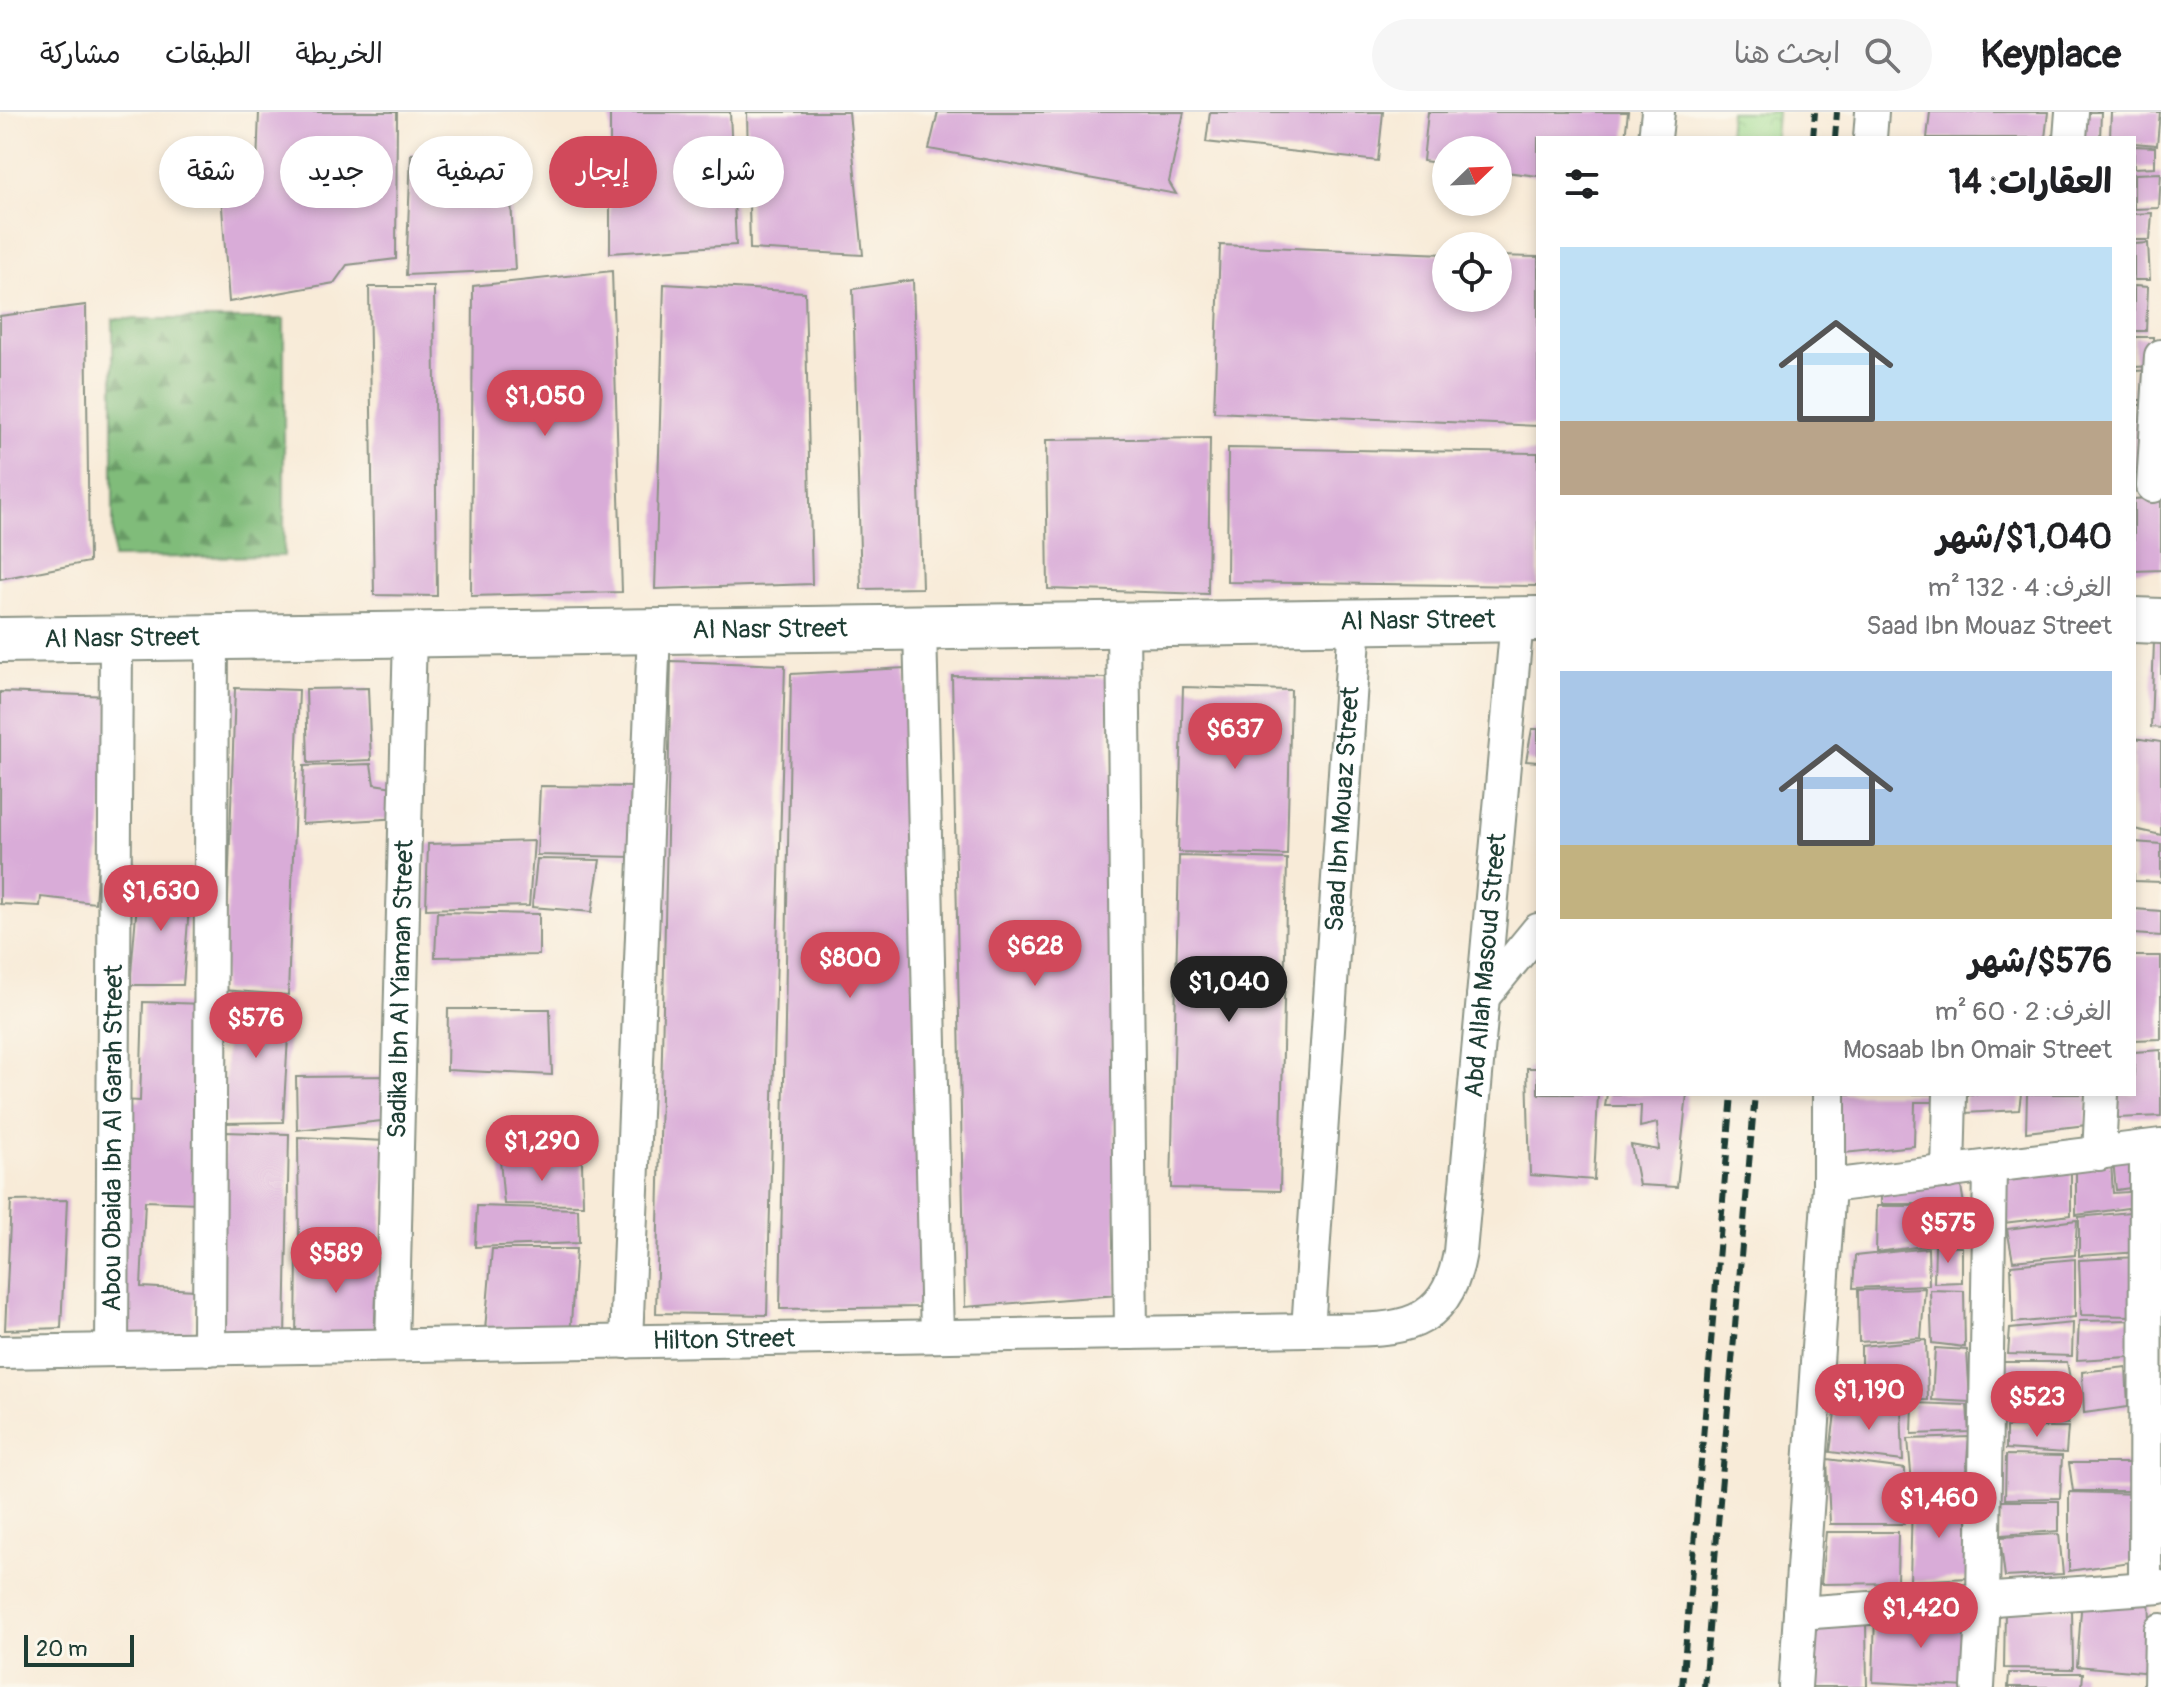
<!DOCTYPE html>
<html lang="ar">
<head>
<meta charset="utf-8">
<style>
  body { margin:0; font-family:Pangolin,"Playpen Sans Arabic",sans-serif; background:#f6f6f6; color:#202124; direction:rtl; height:100vh; display:flex; flex-direction:column; font-size:30px; white-space:nowrap }
  * { box-sizing:border-box; margin:0 }
  p { font-size:26px; color:#757577 }
  .icon { flex:none; width:44px; height:44px; fill:none; stroke:currentColor; stroke-width:2; stroke-linecap:round; stroke-linejoin:round }
  .map { position:relative; flex:1; overflow:hidden; direction:ltr }
  .drawer { position:absolute; left:1536px; top:24px; width:600px; height:960px; display:flex; flex-direction:column; background:#fff; border-radius:0px; box-shadow:0 4px 12px #0003; direction:rtl }
  .drawer>* { flex:none }
  .hud { position:absolute; left:24px; top:24px; width:760px; height:72px; direction:rtl; display:flex; gap:16px }
  .needle { width:52px; rotate:67deg }
  .controls { position:absolute; left:1432px; top:24px; display:grid; gap:16px }
  .controls a { display:grid; place-items:center; width:80px; height:80px; border-radius:50%; background:#fff; box-shadow:0 4px 12px #0003; font-size:40px }
  .scale { position:absolute; left:24px; bottom:20px; width:110px; box-sizing:border-box; padding-left:8px; border:4px solid #1f3d34; border-top:0; font-size:22px; line-height:28px; white-space:nowrap; color:#1f3d34; -webkit-text-stroke:6px #fbf7ec; paint-order:stroke }
  .price { position:absolute; translate:-50% -68px; padding:0 18px; border-radius:28px; background:#d1495b; color:#fff; font-size:26px; line-height:52px; filter:drop-shadow(0 2px 4px #0008) }
  .price::after { content:''; position:absolute; left:50%; top:48px; width:24px; height:18px; margin-left:-12px; background:inherit; clip-path:polygon(0 0,100% 0,50% 100%) }
  .price.active { background:#222; color:#fff }
  ul { padding:0; list-style:none }
  li { display:grid; align-content:center; gap:16px; height:424px; padding:0 24px }
  li span { display:grid; place-items:center; height:248px; border-radius:0px; color:#555 }
  li>.icon { margin-inline-start:auto }
  span .icon { width:144px; height:144px; fill:#fffc; stroke-width:1 }
  li b { font-size:34px }
  h2 { display:flex; justify-content:space-between; align-items:center; height:96px; padding:0 24px; font-size:34px }
  .pill { padding:0 28px; border-radius:36px; background:#fff; box-shadow:0 4px 12px #0003; font-size:28px; line-height:72px }
  .pill.active { background:#d1495b; color:#fff }
  header { display:flex; align-items:center; gap:48px; box-sizing:border-box; height:112px; padding:0 40px; background:#fff; border-bottom:2px solid #e0e0e0 }
  header strong { font-size:38px }
  nav { display:flex; gap:44px; margin-inline-start:auto; font-size:28px }
  .search { width:560px; height:72px; background:#f6f6f6; display:flex; align-items:center; gap:20px; box-sizing:border-box; padding:0 28px; border-radius:44px; color:#757577; font-size:30px }
  .map>svg:first-child { display:block }
  .forest { fill:url(#forest-firs); stroke:#507c57; stroke-width:2 }
  .park { fill:url(#park-crowns); stroke:#608c62; stroke-width:2 }
  .building { fill:#d9acd8 }
  .lines { fill:none; stroke-linecap:round; stroke-linejoin:round }
  .street-casing { stroke:#8c9486; stroke-width:36 }
  .secondary-casing { stroke:#8c9486; stroke-width:48 }
  .street { stroke:#fff; stroke-width:32 }
  .secondary { stroke:#fff; stroke-width:44 }
  .rail { stroke:#1f3d34; stroke-width:6; stroke-dasharray:12 6; stroke-linecap:butt }
  .labels { text-anchor:middle; dominant-baseline:central; stroke-width:6; stroke-linejoin:round; paint-order:stroke }
  .street-label { font-size:26px; fill:#1f3d34; stroke:#fbf7ec }
</style>
</head>
<body>
<header>
<strong>Keyplace</strong>
<div class="search"><svg class="icon" aria-label="search" viewBox="0 0 24 24"><circle cx="10" cy="10" r="6"/><path d="M15 15l6 6"/></svg>ابحث هنا</div>
<nav><a>الخريطة</a><a>الطبقات</a><a>مشاركة</a></nav>
</header>
<div class="map">
<svg width="2161" height="1575" viewBox="0 0 2161 1575">
  <defs>
    <pattern id="forest-firs" width="22" height="20" patternUnits="userSpaceOnUse" patternTransform="scale(2)"><rect width="22" height="20" fill="#80bc7a"/><path d="M5 1l3.5 6h-7zM16 11l3.5 6h-7z" fill="#689a65"/></pattern>
    <pattern id="park-crowns" width="20" height="18" patternUnits="userSpaceOnUse" patternTransform="scale(2)"><rect width="20" height="18" fill="#a0dc90"/><path d="M2 6a3 3 0 1 1 6 0M12 15a3 3 0 1 1 6 0" fill="none" stroke="#89be7d"/></pattern>
  </defs>
  <rect width="100%" height="100%" fill="#fbf7ec"/>
  <filter id="ink" filterUnits="userSpaceOnUse"><feTurbulence type="fractalNoise" baseFrequency=".0125" numOctaves="2"/><feDisplacementMap in="SourceGraphic" scale="16" xChannelSelector="R" yChannelSelector="G"/><feConvolveMatrix kernelMatrix="1 2 1 2 8 2 1 2 1" color-interpolation-filters="sRGB"/></filter>
  <filter id="wash" filterUnits="userSpaceOnUse"><feTurbulence type="fractalNoise" baseFrequency=".006" numOctaves="4" result="noise"/><feDisplacementMap in="SourceGraphic" scale="32" xChannelSelector="R" yChannelSelector="G"/><feGaussianBlur stdDeviation="1.8" result="paint"/><feColorMatrix in="noise" values="0 0 0 0 0 0 0 0 0 0 0 0 0 0 0 0 0 1.4 0 .05"/><feComposite in="paint" operator="in"/></filter>
  <g filter="url(#wash)">
    <rect width="100%" height="100%" fill="#f8ebd8"/>
    <path class="forest" d="M113 207H284V444L113 446Z"/>
    <path class="park" d="M1730 0H1777L1775 26H1728Z"/>
    <g id="blocks">
      <path class="building" d="M259 0H397L396 147 347 153 334 171 229 190 219 55 257 54Z
        M610 0H730L736 133 610 141Z
        M747 0H849L863 143 750 137Z
        M938 0H1184L1169 70 1176 82 929 37Z
        M1210 0H1383L1378 49 1206 30Z
        M1428 0H1628L1625 26H1538V64L1498 59V38H1446V52L1423 49Z
        M1930 0H2048L2045 26H1927Z
        M2076 0H2101L2100 26H2075Z
        M2111 0H2160L2157 33 2134 31V26H2110Z
        M2134 34 2155 35V55L2134 56Z
        M508 37 515 158 406 163 411 42Z
        M2161 61 2159 96 2134 97V62Z
        M2152 101 2150 128H2134V102Z
        M2148 131 2150 168H2134V132Z
        M1220 133 1446 142V186H1498V144L1538 145V314L1214 300Z
        M612 159 622 480 471 484 473 174Z
        M913 168 922 476 861 477 853 177Z
        M664 172 805 180 812 472 655 477Z
        M2134 174 2148 175 2146 219H2134Z
        M369 175H434L437 484 374 483Z
        M86 193 89 450 0 467V204Z
        M2134 225H2153L2154 254 2134 255Z
        M2154 258 2150 288H2134V259Z
        M2134 293H2149V361L2134 362Z
        M1210 326 1208 482 1048 477 1046 328Z
        M1228 336 1538 341V474L1227 470Z
        M2161 385V458L2134 459V387Z
        M2154 529H2161V616L2151 615Z
        M671 549 785 553 767 1203 656 1201Z
        M906 556 921 1195 780 1197 791 562Z
        M952 564 1108 566 1117 1183 965 1195Z
        M1183 575 1291 578 1287 743 1178 740Z
        M235 576 299 578 288 883 222 878 228 786Z
        M368 576 371 648 308 651 306 577Z
        M0 580 111 584 95 791 41 785 40 794 0 792Z
        M1532 617H1538V650L1526 649Z
        M2134 626 2161 630V723L2134 717Z
        M371 652 374 672 400 676 401 706 302 712 304 654Z
        M540 674 638 675 634 745 537 743Z
        M534 729 529 794 426 797 428 732Z
        M2134 730 2161 732V770L2134 769Z
        M1179 744 1287 747 1280 1079 1171 1076Z
        M537 747 600 748 592 800 532 795Z
        M139 767 191 769 183 873H130Z
        M2134 797 2161 799V824L2134 822Z
        M437 800 539 802V843L435 845Z
        M2134 844H2161V927L2134 928Z
        M226 885 290 891 283 1010 225 1011Z
        M143 890 205 892 199 1091 145 1089 141 1175 195 1178 191 1230 117 1233 123 988 140 989Z
        M448 897H550L552 963 447 958Z
        M2161 938V1004L2118 1006V982H2134V940Z
        M1527 956H1538V982H1598L1594 1068 1530 1063Z
        M391 964V1008L297 1018 296 965Z
        M1607 982H1687L1677 1075 1639 1073 1631 1033 1659 1038 1657 1011 1640 1015 1641 994H1605Z
        M1839 982H1947V990H1915L1914 1034 1834 1042Z
        M1965 982H2021L2019 998 1965 1001Z
        M2027 982H2088L2086 1013 2026 1020Z
        M225 1020 289 1022 285 1226 217 1222Z
        M298 1025 386 1029 381 1131 299 1127Z
        M2140 1044 2144 1074 2116 1078 2113 1048Z
        M500 1048 582 1050 583 1093 504 1092Z
        M2111 1051 2113 1081 2144 1079 2142 1094 2076 1103V1056Z
        M2071 1054V1103L2003 1111 2005 1060Z
        M1959 1063 1964 1092H1881V1069Z
        M67 1088 61 1216 5 1218 11 1089Z
        M477 1094 578 1097 579 1131 475 1135Z
        M1877 1094H1939L1940 1132 1876 1140Z
        M2140 1099V1140L2079 1144V1105Z
        M2077 1108 2075 1143 2013 1149 2007 1117Z
        M1935 1134 1962 1135V1170L1934 1171Z
        M1928 1136 1929 1173 1853 1176 1855 1144Z
        M297 1137 378 1138 374 1228 296 1230Z
        M492 1137H576L570 1226 485 1218Z
        M2137 1145 2133 1204 2081 1203 2079 1148Z
        M2075 1147V1205L2013 1211 2011 1153Z
        M1925 1176 1921 1226 1859 1230 1858 1178Z
        M1930 1178 1964 1179 1965 1235 1932 1231Z
        M2132 1208 2129 1245 2077 1248 2079 1209Z
        M2073 1211 2072 1244 2008 1242 2010 1217Z
        M1926 1228 1928 1288 1861 1289V1234Z
        M1935 1236 1967 1238 1970 1290 1932 1288Z
        M1998 1250H2067L2072 1278 1997 1277Z
        M2126 1255 2128 1295 2084 1301 2082 1260Z
        M1999 1282 2070 1284 2068 1312 2004 1309Z
        M1913 1291 1967 1293 1969 1320 1912 1322Z
        M1901 1293 1903 1349 1830 1340 1836 1294Z
        M2006 1315H2068L2066 1341 2006 1337Z
        M1969 1325 1964 1381 1913 1382 1908 1327Z
        M2006 1343 2062 1344 2060 1386 2005 1387Z
        M1827 1347 1905 1357 1904 1412H1830Z
        M2069 1351H2141V1379H2073Z
        M2069 1380 2142 1382 2143 1448 2069 1459Z
        M1967 1386 1968 1466 1910 1469 1912 1388Z
        M2000 1389H2059V1419L2001 1423Z
        M1826 1420H1898L1897 1471 1821 1472Z
        M2059 1422 2063 1462 2005 1465 2000 1425Z
        M2149 1484 2152 1561 2077 1554 2082 1485Z
        M2005 1498H2072L2073 1557 2004 1556Z
        M1875 1502 1970 1505 1967 1575 1873 1570Z
        M1866 1511 1867 1575H1806L1811 1514Z
        M2009 1561H2083L2082 1575H2008Z"/>
    </g>
  </g>
  <g filter="url(#ink)">
    <use href="#blocks" fill-opacity="0" stroke="#8c9486" stroke-width="2"/>
    <g class="lines">
      <defs>
        <g id="street">
          <path d="M1655 26 1658 0"/>
          <path d="M1870 26 1872 0"/>
          <path d="M2070 26 2072 0"/>
          <path d="M2153 374 2161 244"/>
          <path d="M1123 513 1131 1221"/>
          <path d="M920 516 937 1224"/>
          <path d="M1483 885 1538 818"/>
          <path d="M2099 1042 2102 982"/>
          <path d="M1948 1060 1950 982"/>
          <path d="M1829 1074 2161 1033"/>
          <path id="s1" d="M1308 1218 1355 510"/>
          <path d="M626 1230 654 519"/>
          <path id="s2" d="M392 1233 410 522"/>
          <path d="M209 1237 212 525"/>
          <path id="s3" d="M112 1238 116 526"/>
          <path id="s4" d="M0 1240 1308 1218C1381 1216 1445 1230 1460 1140L1517 508"/>
          <path d="M2145 1476 2146 1035"/>
          <path d="M1800 1501 2161 1475"/>
          <path d="M1795 1575 1829 1074V982"/>
          <path d="M1978 1575 1983 1488 1990 1055"/>
          <path d="M2160 1575 2161 1518"/>
        </g>
        <g id="secondary">
          <path d="M2134 508 2161 509"/>
          <path id="s5" d="M0 528 1538 507"/>
        </g>
      </defs>
      <use href="#street" class="street-casing"/>
      <use href="#secondary" class="secondary-casing"/>
      <use href="#street" class="street"/>
      <use href="#secondary" class="secondary"/>
      <path class="rail" d="M1813 26 1815 0
        M1835 26 1837 0
        M1682 1575 1732 982
        M1704 1575 1755 982"/>
    </g>
  </g>
  <g class="labels">
    <g class="street-label">
      <text stroke="none"><textPath href="#s5" startOffset="1418">Al Nasr Street</textPath></text>
      <text stroke="none"><textPath href="#s5" startOffset="770">Al Nasr Street</textPath></text>
      <text stroke="none"><textPath href="#s5" startOffset="122">Al Nasr Street</textPath></text>
      <text stroke="none"><textPath href="#s1" startOffset="522">Saad Ibn Mouaz Street</textPath></text>
      <text stroke="none"><textPath href="#s4" startOffset="1790">Abd Allah Masoud Street</textPath></text>
      <text stroke="none"><textPath href="#s2" startOffset="356">Sadika Ibn Al Yiaman Street</textPath></text>
      <text stroke="none"><textPath href="#s3" startOffset="212">Abou Obaida Ibn Al Garah Street</textPath></text>
      <text stroke="none"><textPath href="#s4" startOffset="724">Hilton Street</textPath></text>
    </g>
  </g>
</svg>
<div class="controls">
<a><svg class="needle" viewBox="-14 -14 28 28"><path d="M0-13l5 13h-10z" fill="#e53935"/><path d="M0 13l5-13h-10z" fill="#757577"/></svg></a>
<a><svg class="icon" aria-label="locate" viewBox="0 0 24 24"><circle cx="12" cy="12" r="6"/><path d="M12 2v4M12 18v4M2 12h4M18 12h4"/></svg></a>
</div>
<div class="scale">20 m</div>
<b class="price" style="left:545px;top:326px">$1,050</b>
<b class="price" style="left:1235px;top:659px">$637</b>
<b class="price" style="left:161px;top:821px">$1,630</b>
<b class="price" style="left:1035px;top:876px">$628</b>
<b class="price" style="left:850px;top:888px">$800</b>
<b class="price active" style="left:1229px;top:912px">$1,040</b>
<b class="price" style="left:256px;top:948px">$576</b>
<b class="price" style="left:542px;top:1071px">$1,290</b>
<b class="price" style="left:1948px;top:1153px">$575</b>
<b class="price" style="left:336px;top:1183px">$589</b>
<b class="price" style="left:1869px;top:1320px">$1,190</b>
<b class="price" style="left:2037px;top:1327px">$523</b>
<b class="price" style="left:1939px;top:1428px">$1,460</b>
<b class="price" style="left:1921px;top:1538px">$1,420</b>
<div class="hud">
<a class="pill">شراء</a>
<a class="pill active">إيجار</a>
<a class="pill">تصفية</a>
<a class="pill">جديد</a>
<a class="pill">شقة</a>
</div>
<section class="drawer">
<h2>العقارات: 14<svg class="icon" aria-label="filters" viewBox="0 0 24 24"><path d="M4 7h16M4 17h16"/><circle cx="9" cy="7" r="2"/><circle cx="15" cy="17" r="2"/></svg></h2>
<ul>
<li><span style="background:linear-gradient(#bfe0f5 70%,#b9a48a 0)"><svg class="icon" aria-label="home" viewBox="0 0 24 24"><path d="M3 11l9-7 9 7M6 9v11h12V9"/></svg></span><div><b>$1,040/شهر</b><p>الغرف: 4 · 132 m²</p><p>Saad Ibn Mouaz Street</p></div></li>
<li><span style="background:linear-gradient(#a9c7e8 70%,#c2b280 0)"><svg class="icon" aria-label="home" viewBox="0 0 24 24"><path d="M3 11l9-7 9 7M6 9v11h12V9"/></svg></span><div><b>$576/شهر</b><p>الغرف: 2 · 60 m²</p><p>Mosaab Ibn Omair Street</p></div></li>
</ul>
</section>
</div>
</body>
</html>
